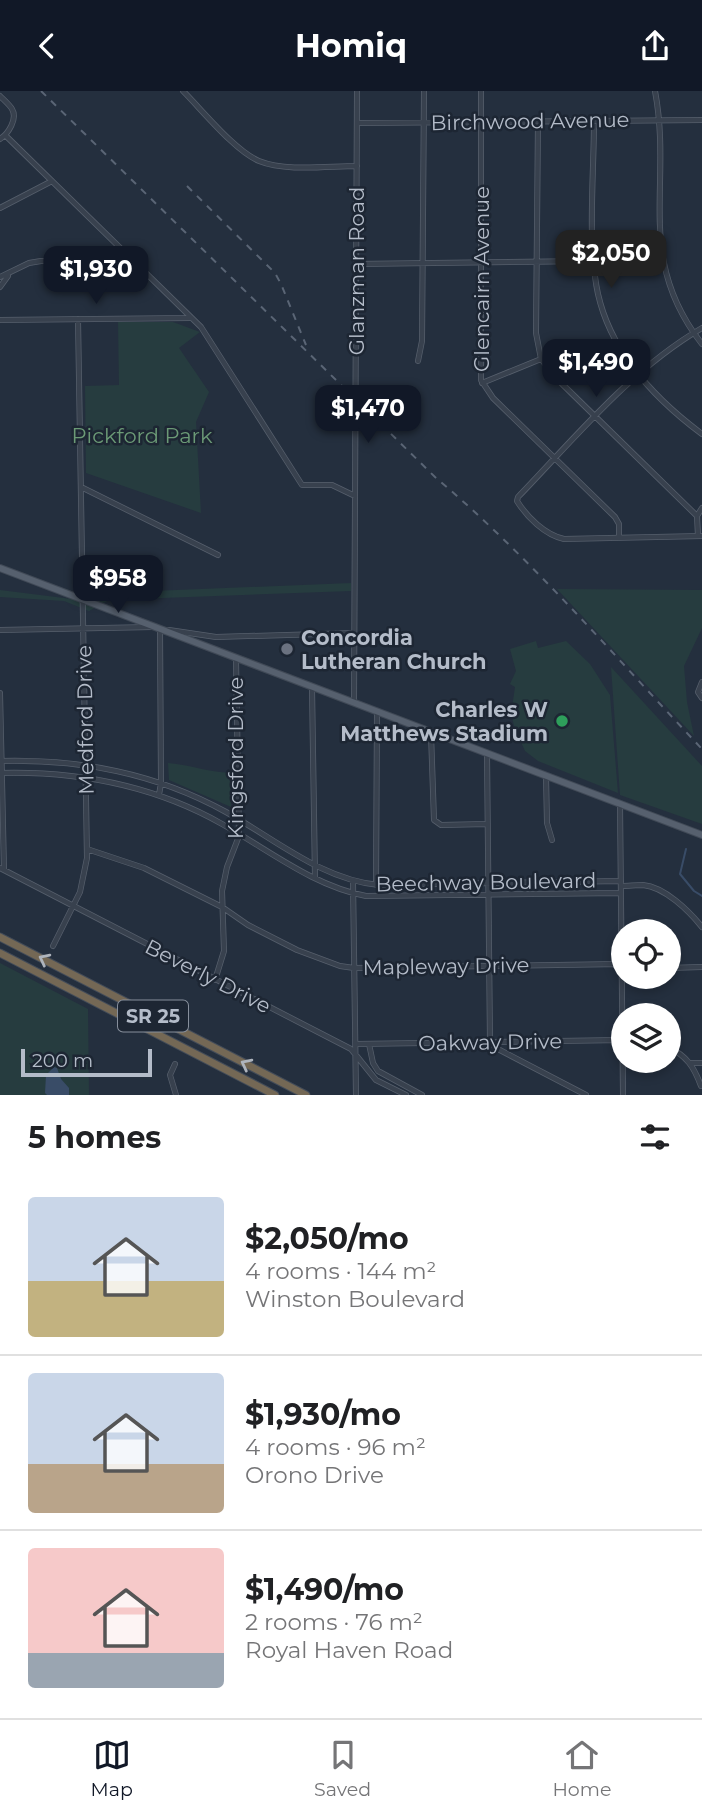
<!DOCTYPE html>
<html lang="en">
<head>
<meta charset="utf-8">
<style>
  body { margin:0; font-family:Montserrat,sans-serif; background:#f2f2f2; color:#202124; height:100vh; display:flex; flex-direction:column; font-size:26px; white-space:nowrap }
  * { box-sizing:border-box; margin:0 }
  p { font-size:23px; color:#757577 }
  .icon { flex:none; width:38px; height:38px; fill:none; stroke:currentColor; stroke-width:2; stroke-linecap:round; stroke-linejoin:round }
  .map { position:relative; height:1004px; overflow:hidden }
  .details { display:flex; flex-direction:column; background:#fff; flex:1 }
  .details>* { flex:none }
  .buttons { position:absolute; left:611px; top:828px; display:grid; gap:14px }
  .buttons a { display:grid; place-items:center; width:70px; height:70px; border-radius:50%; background:#fff; box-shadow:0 4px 10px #0003; font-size:35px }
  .scale { position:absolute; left:21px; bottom:18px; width:131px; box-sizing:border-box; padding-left:7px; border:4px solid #b4bcc9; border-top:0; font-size:19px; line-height:24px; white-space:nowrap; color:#b4bcc9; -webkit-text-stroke:5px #1d2633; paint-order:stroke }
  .price { position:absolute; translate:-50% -60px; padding:0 16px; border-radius:14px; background:#111827; color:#fff; font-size:23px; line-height:46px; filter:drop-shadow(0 2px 4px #0008) }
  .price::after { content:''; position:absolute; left:50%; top:42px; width:21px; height:16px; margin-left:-10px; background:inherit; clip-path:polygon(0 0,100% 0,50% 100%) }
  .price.active { background:#222; color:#fff }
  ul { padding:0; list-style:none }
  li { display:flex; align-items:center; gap:21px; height:175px; padding:0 28px }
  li+li { border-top:2px solid #e0e0e0 }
  li span { display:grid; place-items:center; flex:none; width:196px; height:140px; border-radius:7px; color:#555 }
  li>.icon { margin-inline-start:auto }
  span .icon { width:84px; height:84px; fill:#fffc; stroke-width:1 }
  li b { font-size:30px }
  h2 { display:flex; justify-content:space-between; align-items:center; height:84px; padding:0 28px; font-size:30px }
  header { display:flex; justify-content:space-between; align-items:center; height:91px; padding:0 28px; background:#111827; color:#fff; font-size:32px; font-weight:700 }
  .tab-bar { display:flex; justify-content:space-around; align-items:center; height:98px; border-top:2px solid #e0e0e0; background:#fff; font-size:19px; color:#757577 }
  .tab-bar a { display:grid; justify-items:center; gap:4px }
  .tab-bar .active { color:#111827 }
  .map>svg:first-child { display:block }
  .green { fill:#263c3f }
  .water { fill:#394c67 }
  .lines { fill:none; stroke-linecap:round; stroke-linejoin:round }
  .stream { stroke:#394c67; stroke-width:2 }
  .minor-casing { stroke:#565f6c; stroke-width:6 }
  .major-casing { stroke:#414a57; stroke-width:8 }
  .highway-casing { stroke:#434c59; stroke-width:9 }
  .minor { stroke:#38414e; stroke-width:4.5 }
  .major { stroke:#56606e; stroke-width:6 }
  .highway { stroke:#746855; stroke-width:7 }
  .rail { stroke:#5a6575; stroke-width:2; stroke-dasharray:7 7; stroke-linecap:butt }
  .oneway { stroke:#aeb4bd }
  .worship-dot { fill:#6b7280; stroke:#1d2633; stroke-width:2.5 }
  .leisure-dot { fill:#2e9e5b; stroke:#1d2633; stroke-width:2.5 }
  .labels { text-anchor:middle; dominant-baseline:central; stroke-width:5; stroke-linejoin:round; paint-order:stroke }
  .shield { fill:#1d2633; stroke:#878f9c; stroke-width:2 }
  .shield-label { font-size:19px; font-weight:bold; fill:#b4bcc9 }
  .street-label { font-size:21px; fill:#b4bcc9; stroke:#1d2633 }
  .park-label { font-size:21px; fill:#6b9a76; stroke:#1d2633 }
  .poi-label { font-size:21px; font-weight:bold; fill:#b4bcc9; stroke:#1d2633; text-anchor:start }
</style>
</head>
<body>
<header><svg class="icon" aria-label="back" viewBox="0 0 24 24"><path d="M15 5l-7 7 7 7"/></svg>Homiq<svg class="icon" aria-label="share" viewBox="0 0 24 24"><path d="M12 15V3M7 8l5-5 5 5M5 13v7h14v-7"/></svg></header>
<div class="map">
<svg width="702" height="1004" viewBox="0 0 702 1004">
  <rect width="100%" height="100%" fill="#242f3e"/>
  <path class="green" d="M118 231H173L200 241 179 257 209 301 196 331 201 422 86 382 85 295 119 294Z
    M351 492V500L109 509 89 520 64 510 0 506V499L72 508 152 500Z
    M557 498 702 499V537L684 575 687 611 694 645Z
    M536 550 538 557 566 550 590 573 610 604 618 702 538 670 525 660 515 638 511 623 515 596 510 593 516 580 510 558Z
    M611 576 702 675V733L620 704Z
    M168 672C191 674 208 681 230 682L231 716 169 689Z
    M0 872 88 918 89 1004H0Z"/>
  <path class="water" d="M54 976 57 977 61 988 69 997V1004H47L45 1002 46 984Z"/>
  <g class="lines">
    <path class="stream" d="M686 758 680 783 694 800 702 805"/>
    <defs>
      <path id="minor" d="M183 0C202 19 235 60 259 70 286 81 328 75 357 75
        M481 0V289L493 307 615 426 619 433V447
        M655 0C673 95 634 166 702 253
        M0 5C4 9 10 14 12 18 18 28 8 43 0 48
        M538 30 536 242 541 268 557 288 697 425
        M594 30C594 83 587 152 598 203 611 261 655 308 702 343
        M357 32 702 29
        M6 45 201 236 302 394H332L355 405
        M0 117 52 90
        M356 173 594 170 661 159
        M0 186 29 172 41 170 130 168
        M0 196 8 185
        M0 229 190 227
        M702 237C630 279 575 347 518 406L517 410C527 426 545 444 564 448L702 445
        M418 270 422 250 424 0
        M482 292 541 268
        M81 396 218 464
        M698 445 697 425 702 417
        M0 539 153 536
        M169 539 216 546 354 542
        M702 591 698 601 702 607
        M312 597 315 787
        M0 602 4 778
        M354 612 357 0
        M431 643 434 729 441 734 487 733
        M487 663 490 951 496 957 586 1004
        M0 670C81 668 155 682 226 721 275 748 322 789 379 794L621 790
        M0 682C79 680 153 694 222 733 269 759 313 795 366 805L621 802
        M546 685 547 732 552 749
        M159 704 161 692 160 539
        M620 713 623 1004
        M87 758 144 777 222 816 248 834 297 859 340 875 354 877 621 873
        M0 777 351 958 376 989 406 1004
        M353 790 356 1004
        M376 794 377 622
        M621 795C628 795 636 794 643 794 665 796 689 820 702 836
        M53 855 80 801 87 767 78 228
        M668 877 702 876
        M215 889 224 860 222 800 227 776 239 745 236 568
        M356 953 622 949
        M369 953 373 972 378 980 422 1004
        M668 956C687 965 694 976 701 995
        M691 972H702
        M175 973 170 984 176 1004"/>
      <path id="major" d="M0 477 702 744"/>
      <path id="highway" d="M0 846 306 1004
        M0 862 275 1004"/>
    </defs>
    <use href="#minor" class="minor-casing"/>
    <use href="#major" class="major-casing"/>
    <use href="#highway" class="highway-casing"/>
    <use href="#minor" class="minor"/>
    <use href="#major" class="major"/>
    <use href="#highway" class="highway"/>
    <path class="rail" d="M41 0 435 386C531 467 616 567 702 658
      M187 95 275 182 281 193 306 254"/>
  </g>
  <defs><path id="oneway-chevron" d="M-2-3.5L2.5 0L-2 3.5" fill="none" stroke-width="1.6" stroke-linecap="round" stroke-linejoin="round" transform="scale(1.75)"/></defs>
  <g class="oneway">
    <use href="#oneway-chevron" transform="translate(44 868) rotate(-153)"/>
    <use href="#oneway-chevron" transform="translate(246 973) rotate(-153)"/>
  </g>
  <circle class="worship-dot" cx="287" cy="558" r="7"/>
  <circle class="leisure-dot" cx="562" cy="630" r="7"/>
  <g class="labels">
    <rect class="shield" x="118" y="909.5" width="70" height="31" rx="5"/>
    <g class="shield-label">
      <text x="153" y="925">SR 25</text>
    </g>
    <g class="street-label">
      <text transform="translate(530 30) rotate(-1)">Birchwood Avenue</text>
      <text transform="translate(356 180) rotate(-90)">Glanzman Road</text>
      <text transform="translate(481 188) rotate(-90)">Glencairn Avenue</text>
      <text transform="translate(85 629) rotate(-91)">Medford Drive</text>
      <text transform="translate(235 667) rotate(-90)">Kingsford Drive</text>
      <text transform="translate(486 791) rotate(-1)">Beechway Boulevard</text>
      <text transform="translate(446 875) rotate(-1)">Mapleway Drive</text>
      <text transform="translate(208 885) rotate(27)">Beverly Drive</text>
      <text transform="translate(490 951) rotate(-1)">Oakway Drive</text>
    </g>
    <g class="park-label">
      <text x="142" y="344">Pickford Park</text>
    </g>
    <g class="poi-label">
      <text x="301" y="546">Concordia<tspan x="301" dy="24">Lutheran Church</tspan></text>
      <text x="548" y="618" text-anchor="end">Charles W<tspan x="548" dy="24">Matthews Stadium</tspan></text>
    </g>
  </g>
</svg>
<div class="buttons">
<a><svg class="icon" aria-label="locate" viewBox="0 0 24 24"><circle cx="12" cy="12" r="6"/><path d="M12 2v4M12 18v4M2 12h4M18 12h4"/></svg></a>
<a><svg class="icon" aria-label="layers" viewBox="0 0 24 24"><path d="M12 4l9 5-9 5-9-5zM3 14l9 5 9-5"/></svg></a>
</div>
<div class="scale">200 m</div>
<b class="price active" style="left:611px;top:199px">$2,050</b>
<b class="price" style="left:96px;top:215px">$1,930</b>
<b class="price" style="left:596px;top:308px">$1,490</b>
<b class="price" style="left:368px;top:354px">$1,470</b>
<b class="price" style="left:118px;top:524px">$958</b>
</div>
<section class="details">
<h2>5 homes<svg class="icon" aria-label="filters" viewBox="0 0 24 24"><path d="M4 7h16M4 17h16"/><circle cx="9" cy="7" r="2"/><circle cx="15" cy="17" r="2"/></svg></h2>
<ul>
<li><span style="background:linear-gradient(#c9d6e8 60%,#c2b280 0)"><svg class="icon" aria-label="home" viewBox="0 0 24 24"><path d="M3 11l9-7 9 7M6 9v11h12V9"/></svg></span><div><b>$2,050/mo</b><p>4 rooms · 144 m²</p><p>Winston Boulevard</p></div></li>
<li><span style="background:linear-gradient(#c9d6e8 65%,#b9a48a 0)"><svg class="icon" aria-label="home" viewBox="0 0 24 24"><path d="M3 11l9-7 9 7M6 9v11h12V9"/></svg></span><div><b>$1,930/mo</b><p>4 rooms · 96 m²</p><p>Orono Drive</p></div></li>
<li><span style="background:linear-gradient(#f6c9c9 75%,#9aa5b1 0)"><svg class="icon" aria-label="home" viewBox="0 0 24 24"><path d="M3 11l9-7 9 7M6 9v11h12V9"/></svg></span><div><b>$1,490/mo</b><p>2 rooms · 76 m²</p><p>Royal Haven Road</p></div></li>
</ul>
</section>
<nav class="tab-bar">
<a class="active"><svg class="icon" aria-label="map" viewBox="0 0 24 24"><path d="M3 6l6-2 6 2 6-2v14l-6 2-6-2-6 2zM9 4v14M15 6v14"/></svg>Map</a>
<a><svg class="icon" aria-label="saved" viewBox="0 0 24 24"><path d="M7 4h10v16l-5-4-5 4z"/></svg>Saved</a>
<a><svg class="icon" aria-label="home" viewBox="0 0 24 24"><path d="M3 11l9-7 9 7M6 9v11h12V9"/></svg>Home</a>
</nav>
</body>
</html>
